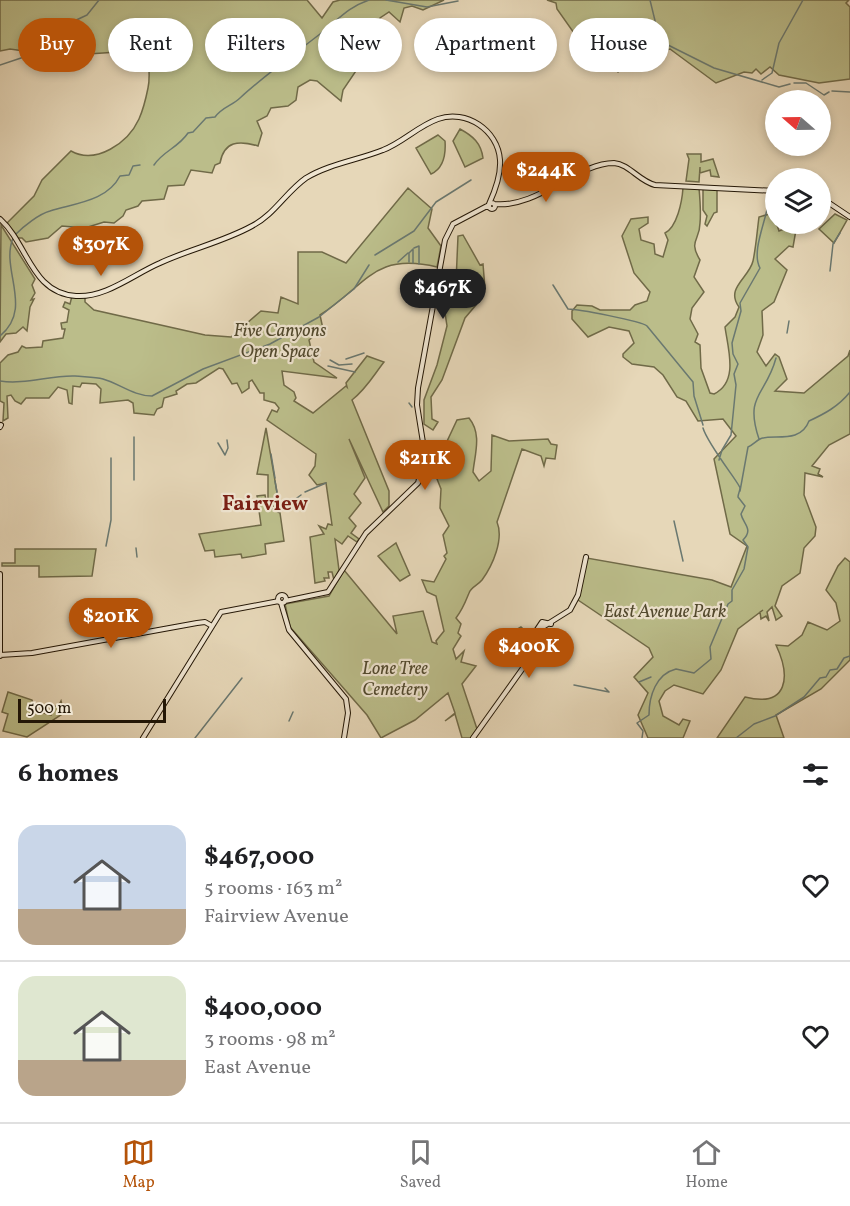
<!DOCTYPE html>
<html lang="en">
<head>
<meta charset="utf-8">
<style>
  body { margin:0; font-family:Vollkorn,serif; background:#f6f6f6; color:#202124; height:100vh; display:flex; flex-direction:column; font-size:22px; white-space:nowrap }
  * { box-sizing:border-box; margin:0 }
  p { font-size:20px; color:#757577 }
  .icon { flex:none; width:33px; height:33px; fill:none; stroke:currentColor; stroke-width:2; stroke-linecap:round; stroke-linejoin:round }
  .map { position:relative; height:738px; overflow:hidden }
  .panel { display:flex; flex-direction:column; background:#fff; flex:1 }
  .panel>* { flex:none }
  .banner { position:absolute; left:18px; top:18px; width:814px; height:54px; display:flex; gap:12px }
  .needle { width:39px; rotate:290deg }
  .fabs { position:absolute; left:765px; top:90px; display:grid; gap:12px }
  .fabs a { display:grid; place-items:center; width:66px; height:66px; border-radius:50%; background:#fff; box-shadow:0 3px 9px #0003; font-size:30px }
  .scale { position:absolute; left:18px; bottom:15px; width:148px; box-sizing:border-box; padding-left:6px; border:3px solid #241706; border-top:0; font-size:16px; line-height:21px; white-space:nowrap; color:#241706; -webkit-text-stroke:4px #efe5d1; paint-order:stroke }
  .price { position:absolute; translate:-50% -51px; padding:0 14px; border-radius:21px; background:#b45309; color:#fff; font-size:20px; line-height:39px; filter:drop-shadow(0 2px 3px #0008) }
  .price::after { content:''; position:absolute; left:50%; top:36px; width:18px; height:14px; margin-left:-9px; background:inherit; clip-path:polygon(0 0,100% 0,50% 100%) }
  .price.current { background:#222; color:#fff }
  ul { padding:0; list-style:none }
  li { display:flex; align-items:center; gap:18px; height:150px; padding:0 18px }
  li+li { border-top:2px solid #e0e0e0 }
  li span { display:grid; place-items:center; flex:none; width:168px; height:120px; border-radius:18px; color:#555 }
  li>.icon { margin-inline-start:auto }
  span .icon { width:72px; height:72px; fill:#fffc; stroke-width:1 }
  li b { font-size:26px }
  h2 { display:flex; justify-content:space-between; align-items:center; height:72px; padding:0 18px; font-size:26px }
  .pill { padding:0 21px; border-radius:27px; background:#fff; box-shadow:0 3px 9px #0003; font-size:21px; line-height:54px }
  .pill.current { background:#b45309; color:#fff }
  .tab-bar { display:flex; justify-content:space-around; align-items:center; height:84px; border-top:2px solid #e0e0e0; background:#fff; font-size:16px; color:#757577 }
  .tab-bar a { display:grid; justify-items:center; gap:3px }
  .tab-bar .current { color:#b45309 }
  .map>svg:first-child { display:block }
  .green { fill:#bbbd8a; stroke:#706a48; stroke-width:1.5 }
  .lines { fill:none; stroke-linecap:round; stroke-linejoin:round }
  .stream { stroke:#6a7870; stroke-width:1.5 }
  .secondary-casing { stroke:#241706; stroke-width:6 }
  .secondary { stroke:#efe5d1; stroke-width:4 }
  .labels { text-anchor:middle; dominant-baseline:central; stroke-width:4.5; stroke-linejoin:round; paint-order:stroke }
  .park-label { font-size:18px; font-style:italic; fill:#51492e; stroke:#efe5d1 }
  .quarter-label { font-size:21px; font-weight:bold; fill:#7a1f14; stroke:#efe5d1 }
</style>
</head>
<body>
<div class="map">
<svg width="850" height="738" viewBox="0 0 850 738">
  <rect width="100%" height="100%" fill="#e6d7b8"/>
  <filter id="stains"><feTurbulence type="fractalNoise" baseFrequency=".00333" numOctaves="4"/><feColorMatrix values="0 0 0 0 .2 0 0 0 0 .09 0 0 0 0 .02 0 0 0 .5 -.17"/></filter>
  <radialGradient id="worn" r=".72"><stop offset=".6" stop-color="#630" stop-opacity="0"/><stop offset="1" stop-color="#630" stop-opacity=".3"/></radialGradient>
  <path class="green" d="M0 0H307L322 18 333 2 340 0H444L423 10 412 6 404 8 400 22 389 12 380 18 377 27 368 32 369 45 366 48 362 62 343 90 341 101 317 81 310 80 298 87 296 100 288 106 271 108 267 116 257 121 262 133 258 146C239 140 224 141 220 163L215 165 212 173 191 170 184 185 168 186 164 199 142 201 138 206 126 210 123 216 114 223 104 222 85 228 62 226 48 238 26 242 22 238H17L7 223 34 196 42 180 71 151C96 165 128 143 139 119 143 110 146 98 148 88 151 75 148 59 147 46L143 42 118 52 88 54 78 45 45 54 10 49 0 51Z
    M547 0H849L846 3 850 7V79L819 83 779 75 770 67 761 74 756 69 752 73 744 72 716 83 670 49 627 62 618 72 581 43 557 9 556 3Z
    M460 129C473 136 481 143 483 158L465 167 453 141Z
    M438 135 445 141C446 155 444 168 431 174L416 148Z
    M687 154H701V162L713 159 719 177 711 176 710 170 700 173V167L699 182 686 181 689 159Z
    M408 188 432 209 428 228 441 246 437 267C373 252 367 285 320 315L323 329 309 340 314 362 337 378 282 371 284 385 294 392 296 398 294 401 313 413 346 386 347 387 346 383 367 356 384 362C373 376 367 388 352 400L389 491V506L383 512 349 439 365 478 354 494 361 503 349 518 356 526 351 533 359 539 357 542 348 536 342 544 335 539 339 570 334 580 332 572H328L329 578H324L325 581 315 583 310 537 324 534 319 526 326 529 328 524 332 525 326 483 317 485 309 475 315 466 316 454 267 420 272 410 277 412 279 408 275 403 264 400V393H260L252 380 249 382V388L242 393 237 383 232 384 223 369 219 368 196 383 187 384 176 391 177 394 164 398 162 407 157 409 154 415 134 413 133 403 128 400 100 403 101 389 96 384 82 383 80 387 73 386 72 404 69 403 67 390 58 387 49 398H26L21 404 15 401 11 395 7 396 8 418 3 421 4 403 0 401V363L8 355 18 352 22 346 26 348 42 347 43 341 63 338 65 329H62L61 323 67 322 69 310 63 307 65 302 70 304 72 296 85 295V302L94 310 205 335 231 337 261 311 278 313 281 297 298 304V252H322L346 263Z
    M683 188H699C700 199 701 212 700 223 700 241 688 240 700 260L694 277 704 292 692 308 690 319 698 334 695 342 700 345 701 368 710 393 714 394C739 382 728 349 725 327L735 317 739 307C725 288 749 278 753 261 756 247 757 232 759 217L773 213 779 231 789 227 786 224H796L794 229 796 230 793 247 789 246 775 259 787 270 774 302 762 311 763 335 757 352 766 366 775 354 779 357 787 379 775 391 804 393 848 356 850 350V434L829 445 812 466 820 469 818 474 823 477 805 473 804 495 816 527 815 536 804 548 800 573 782 586 775 606 782 616 776 620 772 607 767 612 769 621 766 616 761 619 760 612 763 610 738 629 721 670 703 694 674 685 665 691 659 701 663 716 679 725 683 719 690 721 683 738H648L638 715 648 693 634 677 653 657 649 648 578 600 587 558 712 580 731 587 747 546 730 534 714 459 736 436 723 419 698 421 686 401 677 397 663 375 654 367 632 364 623 357V354L634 343 629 331 609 327 588 337 572 319V311L577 305 592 306 600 310H630L635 305 647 301 650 292 634 273 622 236 631 219 648 217V223L639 229 641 240 654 244 655 254 663 257 668 240 665 233C677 227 682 202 683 188Z
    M703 188 717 189V212L714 213 707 226 705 224 707 216 703 210Z
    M835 214 847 220 834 243 819 229Z
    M1 225 35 279 32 285 35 293 31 300 34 299 30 307 27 331 23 327 16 333 6 334 0 342Z
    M463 235 480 265 483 264 485 289 476 296V305L465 318 442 380 431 397 432 419 438 422 433 430 424 424V400L437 365 447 326 445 313 449 293 456 282 458 236Z
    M469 418C482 434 475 453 473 472L479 481 491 471 492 435 509 441 548 439 551 444 557 445 555 459 546 458 544 466 541 456 522 449 497 522C504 539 493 565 482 580 478 585 471 587 469 593 465 603 463 609 456 618L461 624 458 633 461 636 453 649 456 659 464 651 461 662 476 666 462 684 477 729 471 738H462L455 714 445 721 455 713 448 693 415 720 381 738 367 715 290 627 285 604 329 596 344 570 397 634 393 616 423 611 432 642 437 644 436 641 444 631 436 596 427 592 422 580 434 582 446 559 444 556 447 553 443 535 449 526 440 508 441 489 433 469 435 455 441 454 457 420Z
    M266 428 280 510V511L268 502V475L257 474Z
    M265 495 267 506 280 513 284 541 265 544 266 554 242 558 241 554 215 557 214 550 205 551 199 534 261 525 257 496Z
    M396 543 410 575 400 581 378 556Z
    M15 549H96L92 576 39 577V566H2V563H15Z
    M845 558 850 562V660L821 689 776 715 784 738H717L745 697C788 708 791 677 776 645L788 646 802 635 808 622 827 630 840 621 836 603 826 590 838 566Z
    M521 627 530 635 524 663 501 650 511 645 517 635 514 631Z
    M8 692 32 700 35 711 51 715 50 708 59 705 61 701 64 713 27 737 3 731 8 714 2 712Z"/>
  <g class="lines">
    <path class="stream" d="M386 0 427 7 458 1
      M650 0 658 33 666 44 714 68 779 87 790 84
      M0 65 27 56 55 30 87 15 99 0
      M762 80 772 73 779 43 803 0
      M794 83H806L824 95 829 92
      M832 91 850 92
      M154 165C163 151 178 148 188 133L193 132 206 118 215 117C222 107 233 105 240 98 265 75 293 55 320 34 338 20 348 7 369 0
      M16 234C24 226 39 214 50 211 76 203 107 201 120 176L129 175 133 166 140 165
      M414 248 419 246V264
      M375 255 414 231 436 202 471 180
      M398 262 408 253
      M409 262V253L413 249V263
      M830 271 833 244 840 233
      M553 285 568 309C578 309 641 321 647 326L693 382 694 396 703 425
      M787 333 789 321
      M0 336C34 308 0 270 13 238
      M346 359 364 353
      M330 360 339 365 352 364
      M328 366 355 372
      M0 381C25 385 50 375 75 376 84 377 95 377 103 379 120 384 134 396 152 396L203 369 270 344 319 317 354 289 369 265
      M409 403 412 407
      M759 439C744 394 766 396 776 358
      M218 443 225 455
      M271 454 275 478
      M225 455 228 448 227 440
      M719 460 722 450 731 435 736 385 734 374 738 364 733 354 732 343 741 311 740 303 760 268C751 252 766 221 768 204
      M134 480V437
      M275 481 280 510
      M740 491 748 447C753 445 756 441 760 439 772 433 800 445 809 421 824 414 838 407 850 392
      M305 492 326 483
      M294 500 301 495
      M674 521 683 561
      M106 546 111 520V458
      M136 548 137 557
      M639 682 651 677
      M574 685 609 692 605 688
      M289 721 293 712
      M195 738 242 678
      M642 738 643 731 637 723 649 715C649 696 656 674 676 669L694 673 711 659 710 647 728 604 732 601V590L744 569 748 547 743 540C754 529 743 524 741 514L745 506 738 497C738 494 740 491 740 488 740 484 708 445 703 428
      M736 738 754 724 775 716 804 697 820 678 826 677 830 670 837 669 844 658 850 656"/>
    <defs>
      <path id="secondary" d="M820 197 850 217
        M489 206a3 3 0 1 1 6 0a3 3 0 1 1-6 0Z
        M494 204C537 209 577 163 614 163 629 164 639 181 655 185L776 191
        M0 219C28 244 31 293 76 296 106 298 134 274 160 263 190 249 223 242 252 226 274 215 286 192 306 178 329 164 358 160 383 150 402 143 418 126 438 119 466 109 498 130 500 160 501 174 495 191 489 204
        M0 427 1 425
        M0 574V656
        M278 599a4 4 0 1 1 8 0a4 4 0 1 1-8 0Z
        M285 601 328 592 366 533 418 483 425 455 417 405 418 388 445 240 453 224 489 205
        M281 603 289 630 346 699 348 713 344 738
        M538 630 570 610 578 595 586 557
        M0 655 32 653 197 623 205 622 212 626
        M143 738 221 612 279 601
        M473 738 523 668 530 640 542 622 551 624"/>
    </defs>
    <use href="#secondary" class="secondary-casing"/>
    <use href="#secondary" class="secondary"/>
  </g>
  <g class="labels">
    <g class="park-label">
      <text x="280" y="331">Five Canyons<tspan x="280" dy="21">Open Space</tspan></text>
      <text x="665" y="612">East Avenue Park</text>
      <text x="395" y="669">Lone Tree<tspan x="395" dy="21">Cemetery</tspan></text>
    </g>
    <g class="quarter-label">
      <text x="265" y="504">Fairview</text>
    </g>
  </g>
  <rect width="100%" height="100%" filter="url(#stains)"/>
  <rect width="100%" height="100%" fill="url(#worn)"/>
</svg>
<div class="fabs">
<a><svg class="needle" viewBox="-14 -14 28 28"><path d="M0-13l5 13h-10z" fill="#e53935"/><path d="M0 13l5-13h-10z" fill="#757577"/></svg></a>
<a><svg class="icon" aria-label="layers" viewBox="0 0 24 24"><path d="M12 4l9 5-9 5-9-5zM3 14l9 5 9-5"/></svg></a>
</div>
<div class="scale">500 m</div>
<b class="price" style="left:546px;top:203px">$244K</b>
<b class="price" style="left:101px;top:277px">$307K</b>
<b class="price current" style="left:443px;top:320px">$467K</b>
<b class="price" style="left:425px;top:491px">$211K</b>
<b class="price" style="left:111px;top:649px">$201K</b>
<b class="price" style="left:529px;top:679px">$400K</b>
<div class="banner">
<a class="pill current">Buy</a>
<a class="pill">Rent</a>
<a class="pill">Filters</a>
<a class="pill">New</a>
<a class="pill">Apartment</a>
<a class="pill">House</a>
</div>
</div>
<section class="panel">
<h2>6 homes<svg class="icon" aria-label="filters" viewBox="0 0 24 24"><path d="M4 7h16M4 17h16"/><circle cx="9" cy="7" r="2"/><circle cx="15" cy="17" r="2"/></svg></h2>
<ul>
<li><span style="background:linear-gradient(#c9d6e8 70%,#b9a48a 0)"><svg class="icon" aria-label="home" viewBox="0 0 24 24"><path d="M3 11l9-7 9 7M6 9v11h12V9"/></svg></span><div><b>$467,000</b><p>5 rooms · 163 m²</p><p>Fairview Avenue</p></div><svg class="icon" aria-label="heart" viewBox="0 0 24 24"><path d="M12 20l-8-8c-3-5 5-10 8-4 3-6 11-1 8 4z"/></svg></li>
<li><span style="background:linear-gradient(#dfe7d0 70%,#b9a48a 0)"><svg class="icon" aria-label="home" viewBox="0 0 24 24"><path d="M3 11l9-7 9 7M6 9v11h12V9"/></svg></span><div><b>$400,000</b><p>3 rooms · 98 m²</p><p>East Avenue</p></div><svg class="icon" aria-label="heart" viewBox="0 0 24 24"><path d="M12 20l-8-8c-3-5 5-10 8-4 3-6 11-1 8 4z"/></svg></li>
</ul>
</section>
<nav class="tab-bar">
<a class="current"><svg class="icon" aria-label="map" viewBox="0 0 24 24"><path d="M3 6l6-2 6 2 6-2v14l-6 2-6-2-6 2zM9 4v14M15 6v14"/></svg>Map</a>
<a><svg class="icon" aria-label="saved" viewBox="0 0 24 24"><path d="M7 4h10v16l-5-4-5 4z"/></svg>Saved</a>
<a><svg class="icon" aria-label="home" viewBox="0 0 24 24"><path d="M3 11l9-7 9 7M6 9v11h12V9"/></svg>Home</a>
</nav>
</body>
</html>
